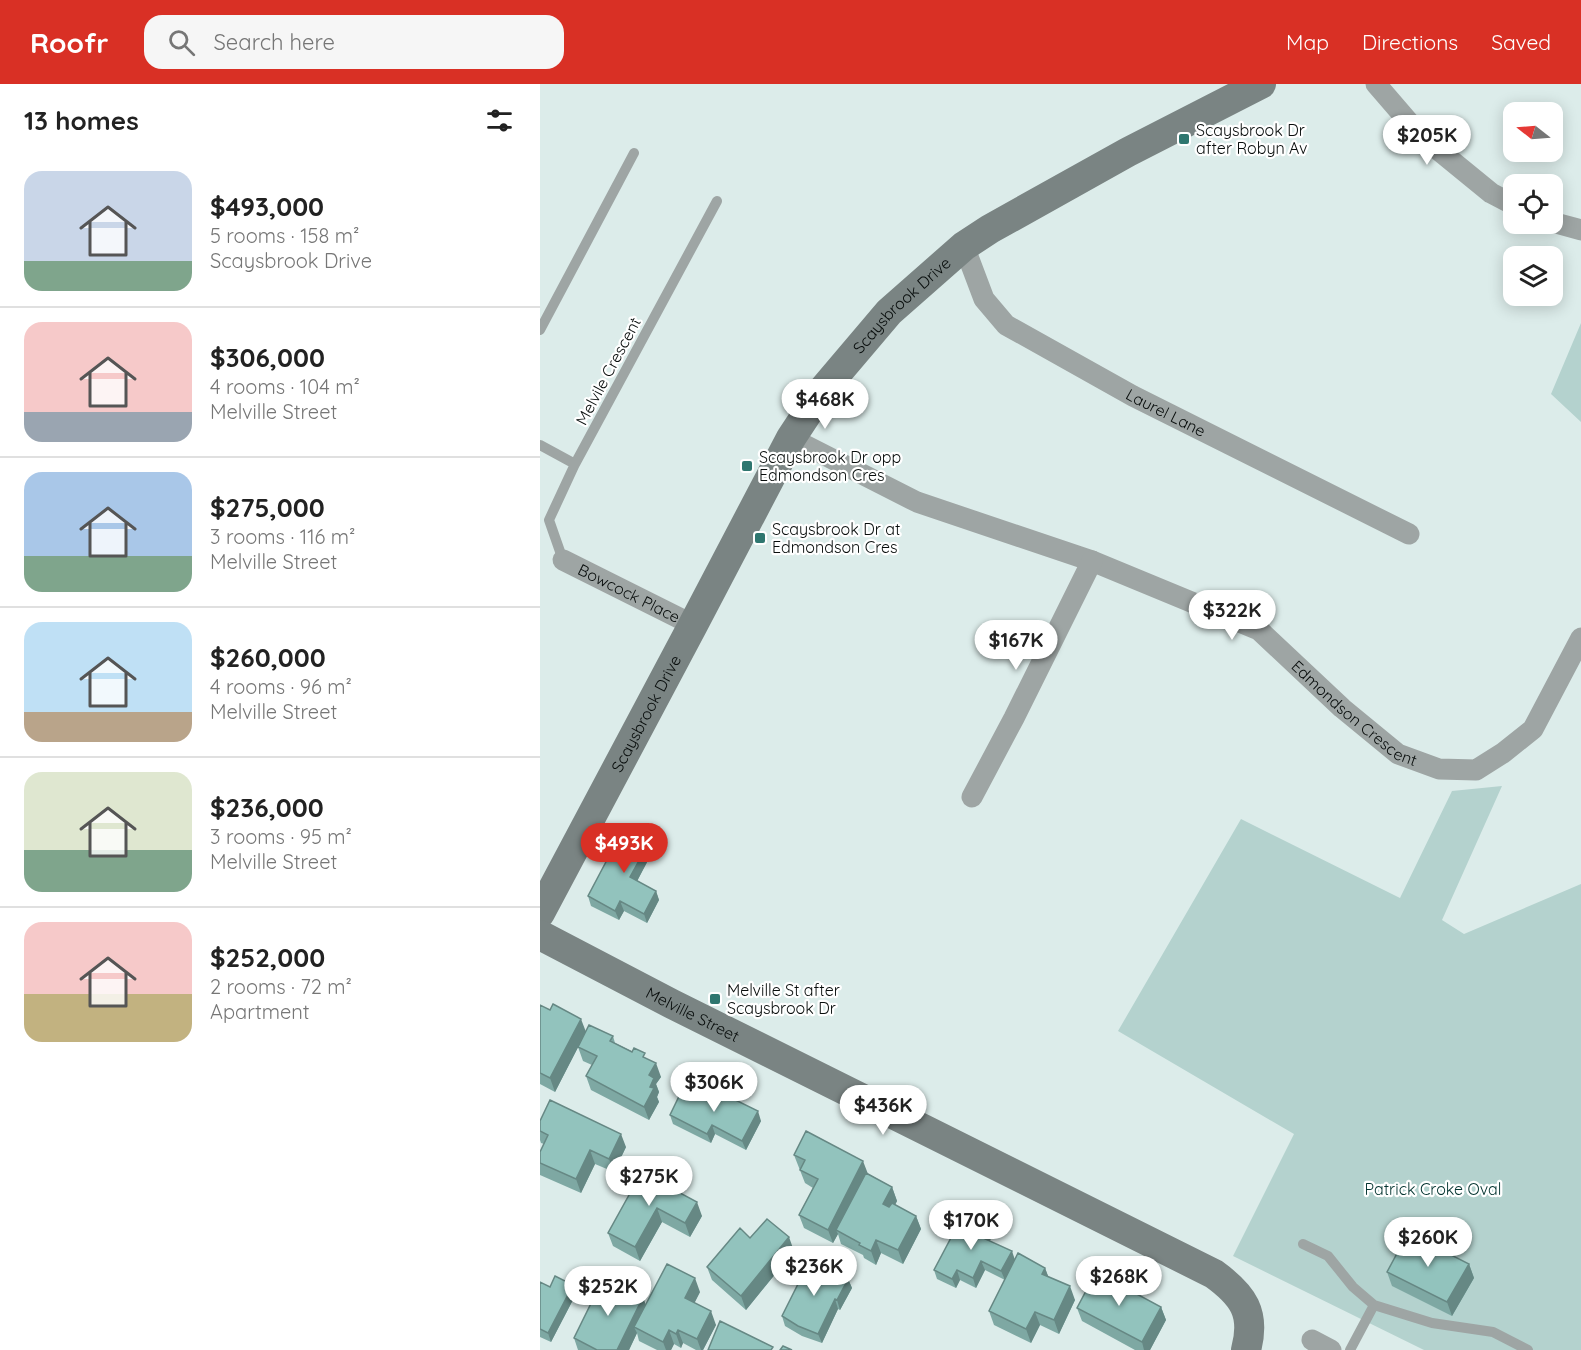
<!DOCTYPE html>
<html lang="en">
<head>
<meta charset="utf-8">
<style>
  body { margin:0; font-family:Quicksand,sans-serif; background:#f6f6f6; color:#222; height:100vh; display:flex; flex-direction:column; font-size:22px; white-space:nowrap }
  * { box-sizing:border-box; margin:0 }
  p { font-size:20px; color:#767676 }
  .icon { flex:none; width:33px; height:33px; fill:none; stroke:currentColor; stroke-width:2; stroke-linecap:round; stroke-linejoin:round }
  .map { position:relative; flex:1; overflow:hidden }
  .sheet { display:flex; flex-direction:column; background:#fff; width:540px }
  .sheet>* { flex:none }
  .needle { width:39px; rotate:287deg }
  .controls { position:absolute; left:963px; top:18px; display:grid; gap:12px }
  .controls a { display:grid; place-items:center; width:60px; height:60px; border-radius:12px; background:#fff; box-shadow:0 3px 15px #0003; font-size:30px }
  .price { position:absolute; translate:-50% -51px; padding:0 14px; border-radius:21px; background:#fff; color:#222; font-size:20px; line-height:39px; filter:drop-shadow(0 2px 3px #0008) }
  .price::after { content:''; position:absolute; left:50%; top:36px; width:18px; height:14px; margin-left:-9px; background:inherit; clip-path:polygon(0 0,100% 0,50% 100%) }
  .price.selected { background:#d93025; color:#fff }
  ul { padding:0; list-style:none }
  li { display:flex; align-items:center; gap:18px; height:150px; padding:0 24px }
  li+li { border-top:2px solid #e0e0e0 }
  li span { display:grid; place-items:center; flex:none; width:168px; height:120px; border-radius:18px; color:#555 }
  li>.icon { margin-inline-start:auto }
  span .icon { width:72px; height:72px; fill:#fffc; stroke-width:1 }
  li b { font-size:26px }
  h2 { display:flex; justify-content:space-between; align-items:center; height:72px; padding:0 24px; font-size:26px }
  header { display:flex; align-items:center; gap:36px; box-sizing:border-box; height:84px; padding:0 30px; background:#d93025; color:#fff }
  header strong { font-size:28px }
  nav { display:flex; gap:33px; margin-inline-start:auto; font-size:21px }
  .search { width:420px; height:54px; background:#f6f6f6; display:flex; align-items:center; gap:15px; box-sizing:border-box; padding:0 21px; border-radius:18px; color:#767676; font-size:22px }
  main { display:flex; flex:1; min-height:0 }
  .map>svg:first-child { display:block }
  .green { fill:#b4d2ce }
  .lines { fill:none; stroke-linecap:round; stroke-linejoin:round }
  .lane { stroke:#9ea5a4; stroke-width:10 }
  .street { stroke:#9ea5a4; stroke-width:21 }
  .secondary { stroke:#7a8483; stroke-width:30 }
  .wall { fill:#7ea8a3 }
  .shaded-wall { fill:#668884 }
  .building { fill:#92c3bd; stroke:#668884; stroke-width:1.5 }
  .poi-dot { fill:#2e766f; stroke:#fff; stroke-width:2 }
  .labels { text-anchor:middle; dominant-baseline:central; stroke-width:4.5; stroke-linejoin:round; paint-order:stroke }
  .poi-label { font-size:16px; fill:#080d0c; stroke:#fff; text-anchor:start }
  .street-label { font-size:16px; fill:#080d0c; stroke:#fff }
  .park-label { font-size:16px; fill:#02332f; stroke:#fff }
</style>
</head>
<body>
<header>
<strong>Roofr</strong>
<div class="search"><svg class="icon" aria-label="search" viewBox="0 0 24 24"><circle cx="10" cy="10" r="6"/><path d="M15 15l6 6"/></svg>Search here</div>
<nav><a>Map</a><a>Directions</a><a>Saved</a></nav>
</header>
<main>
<section class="sheet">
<h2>13 homes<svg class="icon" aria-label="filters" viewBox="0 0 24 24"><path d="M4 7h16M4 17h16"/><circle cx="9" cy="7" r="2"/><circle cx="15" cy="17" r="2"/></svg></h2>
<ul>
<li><span style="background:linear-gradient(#c9d6e8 75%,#7fa58c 0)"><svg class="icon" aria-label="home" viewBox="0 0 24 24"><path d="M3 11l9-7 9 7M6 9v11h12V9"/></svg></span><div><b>$493,000</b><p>5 rooms · 158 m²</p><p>Scaysbrook Drive</p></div></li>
<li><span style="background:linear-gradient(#f6c9c9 75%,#9aa5b1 0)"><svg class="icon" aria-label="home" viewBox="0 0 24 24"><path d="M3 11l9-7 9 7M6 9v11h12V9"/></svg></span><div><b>$306,000</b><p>4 rooms · 104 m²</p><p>Melville Street</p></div></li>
<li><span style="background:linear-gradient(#a9c7e8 70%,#7fa58c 0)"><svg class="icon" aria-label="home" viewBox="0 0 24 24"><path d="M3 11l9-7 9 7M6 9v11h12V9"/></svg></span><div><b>$275,000</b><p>3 rooms · 116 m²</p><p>Melville Street</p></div></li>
<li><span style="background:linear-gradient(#bfe0f5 75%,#b9a48a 0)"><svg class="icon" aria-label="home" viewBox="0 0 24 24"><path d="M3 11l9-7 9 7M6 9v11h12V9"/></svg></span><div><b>$260,000</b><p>4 rooms · 96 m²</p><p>Melville Street</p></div></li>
<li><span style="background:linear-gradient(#dfe7d0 65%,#7fa58c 0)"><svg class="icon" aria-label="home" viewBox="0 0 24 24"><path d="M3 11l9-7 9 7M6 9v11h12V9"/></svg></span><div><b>$236,000</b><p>3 rooms · 95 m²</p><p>Melville Street</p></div></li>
<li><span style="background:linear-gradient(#f6c9c9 60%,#c2b280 0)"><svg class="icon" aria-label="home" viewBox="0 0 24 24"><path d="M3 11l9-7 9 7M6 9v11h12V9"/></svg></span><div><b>$252,000</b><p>2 rooms · 72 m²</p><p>Apartment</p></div></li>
</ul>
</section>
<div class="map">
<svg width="1041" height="1266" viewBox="0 0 1041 1266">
  <rect width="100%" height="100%" fill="#dcecea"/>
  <path class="green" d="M1041 239V338L1011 310Z
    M962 702 902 836 924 850 1041 800V1266H884L693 1172 754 1050 578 947 701 735 860 814 912 707Z"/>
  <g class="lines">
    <path class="lane" d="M0 246 94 69
      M0 361 35 380
      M23 476 9 436 35 380 177 117
      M763 1160 788 1172 813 1203 834 1221 810 1266
      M834 1221 892 1239 953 1248 988 1266"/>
    <g class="street">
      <path d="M836 0 880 51 951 109 974 121"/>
      <path d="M1012 138 1041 146"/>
      <path id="s1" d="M424 162 444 215 466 241 593 312 869 450"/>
      <path id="s2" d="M251 354 377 418 552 477 719 546 802 624 858 670 899 685 936 686 963 669 993 645 1041 554"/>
      <path id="s3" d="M23 476 153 541"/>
      <path d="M432 713 474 634 552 477"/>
      <path d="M772 1256 791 1266"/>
    </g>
    <g class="secondary">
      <path id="s4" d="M0 829 153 541 251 354 282 307 349 228 424 162 450 145 588 68 721 0"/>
      <path id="s5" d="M0 851 132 920 674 1190C703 1211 716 1229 706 1266"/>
    </g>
  </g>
  <path class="wall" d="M112 753 115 763 97 797 116 807 119 816 107 839 84 827 79 836 51 822 48 812Z
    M0 921 45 947 73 952 75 959 106 974 121 993 116 1000 119 1008 117 1013 119 1018 109 1036 51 1006 46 992 52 981 43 977 38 963 15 1008 0 1000Z
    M161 1014 221 1037 206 1066 175 1050 171 1059 133 1040 130 1031Z
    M0 1037 86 1063 74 1088 55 1080 41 1109 0 1091V1068L4 1060 1 1059 0 1056Z
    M254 1071 327 1089 352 1103 357 1117 355 1121 376 1132 381 1145 363 1180 341 1169 336 1181 324 1174 323 1171 301 1160 298 1150 293 1159 264 1144 259 1131 273 1104 265 1099Z
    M129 1098 132 1104 162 1132 150 1153 122 1138 100 1177 73 1162 68 1149Z
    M210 1154 254 1167 206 1226 172 1196 167 1183Z
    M451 1154 450 1157 475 1175 505 1184 508 1192 535 1216 519 1250 500 1241 491 1259 454 1241 449 1227 465 1196 445 1186 436 1204 420 1196 416 1204 397 1195 394 1186Z
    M929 1180 934 1194 912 1232 852 1202 847 1188Z
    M308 1195 312 1204 300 1226 298 1225 282 1259 262 1252 245 1242 242 1232Z
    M0 1198 10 1203 33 1201 36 1210 11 1258 0 1253Z
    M160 1208 154 1219 176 1241 163 1266H156L143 1259 141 1264 134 1260 131 1266H117L99 1257 97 1249 89 1266H38L34 1254 106 1221Z
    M621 1223 626 1236 610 1266H595L542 1237 537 1224Z"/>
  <path class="shaded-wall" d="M112 753 115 763 94 803 90 793Z
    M116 807 119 816 107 839 104 830Z
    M80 817 84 827 79 836 75 827Z
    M41 935 46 948 15 1008 10 994Z
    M116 979 121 993 116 1000 119 1008 117 1013 119 1018 109 1036 104 1023 110 1003 109 991Z
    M218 1027 221 1037 206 1066 202 1057Z
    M172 1041 175 1050 171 1059 167 1050Z
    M81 1050 86 1063 74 1088 69 1075Z
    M50 1066 55 1080 41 1109 36 1095Z
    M323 1077 328 1090 296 1146 298 1150 293 1159 288 1146Z
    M352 1103 357 1117 348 1134 343 1120Z
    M157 1118 162 1132 150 1153 145 1139Z
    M117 1124 122 1138 100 1177 95 1163Z
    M376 1132 381 1145 363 1180 358 1166Z
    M448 1145 451 1154 447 1163 443 1154Z
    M249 1153 254 1167 206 1226 201 1212Z
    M336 1156 341 1169 336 1181 331 1167Z
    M472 1167 475 1176 465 1196 461 1187Z
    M441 1177 445 1186 436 1204 433 1194Z
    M929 1180 934 1194 912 1232 907 1218Z
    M505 1184 510 1197 502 1190Z
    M417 1186 420 1196 416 1204 412 1195Z
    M155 1194 160 1208 150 1228 145 1214Z
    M308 1195 312 1204 300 1226 297 1216Z
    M33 1201 36 1210 11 1258 8 1249Z
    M530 1202 535 1216 519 1250 514 1236Z
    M103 1213 108 1227 94 1243 97 1249 89 1266H77Z
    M295 1215 298 1225 282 1259 278 1250Z
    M621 1223 626 1236 610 1266H604L602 1258Z
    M171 1227 176 1241 163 1266H161L157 1255Z
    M495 1228 500 1241 491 1259 486 1245Z
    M129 1246 134 1260 131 1266H126L123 1258Z
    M138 1246 143 1259 141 1264 136 1250Z"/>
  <path class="building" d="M86 740 112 753 90 793 116 807 104 830 80 817 75 827 48 812Z
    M13 920 41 935 10 994 0 989V921L10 926Z
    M49 941 73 952 70 957 92 968 94 964 105 969 103 973 116 979 109 991 114 994 110 1003 114 1004 104 1023 46 992 57 972 38 963Z
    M167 1002 218 1027 202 1057 172 1041 167 1050 130 1031 143 1004 161 1014Z
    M10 1016 81 1050 69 1075 50 1066 36 1095 0 1079V1068L8 1051 0 1047V1037Z
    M266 1047 323 1077 288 1146 259 1131 278 1095 260 1086 265 1076 254 1071Z
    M104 1084 129 1098 127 1102 157 1118 145 1139 117 1124 95 1163 68 1149Z
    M326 1089 352 1103 343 1120 349 1123 352 1119 376 1132 358 1166 336 1156 331 1167 319 1161 320 1159 296 1146Z
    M422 1133 448 1145 443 1154 472 1167 461 1187 441 1177 433 1194 417 1186 412 1195 394 1186Z
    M227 1135 249 1153 201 1212 167 1183 200 1144 210 1154Z
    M868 1149 929 1180 907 1218 847 1188Z
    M478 1169 505 1184 502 1190 530 1202 514 1236 495 1228 486 1245 449 1227Z
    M270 1176 308 1195 297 1216 295 1215 278 1250 258 1242 242 1232Z
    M127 1180 155 1194 145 1214 171 1227 157 1255 138 1246 136 1250 129 1246 123 1258 94 1243Z
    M556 1188 621 1223 602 1258 537 1224Z
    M15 1192 33 1201 8 1249 0 1245V1198L10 1203Z
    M64 1193 103 1213 77 1266H57L34 1254Z
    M180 1237 233 1263 231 1266H168Z
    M243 1262 252 1266H240Z"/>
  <g class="poi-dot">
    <rect x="638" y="49" width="12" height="12" rx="3"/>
    <rect x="201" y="376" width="12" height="12" rx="3"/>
    <rect x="214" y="448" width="12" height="12" rx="3"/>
    <rect x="169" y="909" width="12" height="12" rx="3"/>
  </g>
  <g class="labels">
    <g class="poi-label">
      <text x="656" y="46">Scaysbrook Dr<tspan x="656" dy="18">after Robyn Av</tspan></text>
      <text x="219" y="373">Scaysbrook Dr opp<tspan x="219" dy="18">Edmondson Cres</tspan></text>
      <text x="232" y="445">Scaysbrook Dr at<tspan x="232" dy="18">Edmondson Cres</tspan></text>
      <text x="187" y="906">Melville St after<tspan x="187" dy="18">Scaysbrook Dr</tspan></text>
    </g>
    <g class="street-label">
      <text stroke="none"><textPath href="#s4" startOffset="711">Scaysbrook Drive</textPath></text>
      <text transform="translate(68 287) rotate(-62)">Melvile Crescent</text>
      <text stroke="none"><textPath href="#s1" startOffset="273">Laurel Lane</textPath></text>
      <text stroke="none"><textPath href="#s3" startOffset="74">Bowcock Place</textPath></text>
      <text stroke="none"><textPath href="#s2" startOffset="634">Edmondson Crescent</textPath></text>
      <text stroke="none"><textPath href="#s4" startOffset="226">Scaysbrook Drive</textPath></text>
      <text stroke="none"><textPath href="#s5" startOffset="172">Melville Street</textPath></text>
    </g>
    <g class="park-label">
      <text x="893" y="1105">Patrick Croke Oval</text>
    </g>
  </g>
</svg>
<div class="controls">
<a><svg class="needle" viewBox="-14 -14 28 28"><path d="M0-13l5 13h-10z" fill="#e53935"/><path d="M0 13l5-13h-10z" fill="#767676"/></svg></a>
<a><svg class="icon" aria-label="locate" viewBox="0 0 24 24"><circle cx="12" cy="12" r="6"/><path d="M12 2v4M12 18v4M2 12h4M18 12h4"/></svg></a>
<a><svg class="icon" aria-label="layers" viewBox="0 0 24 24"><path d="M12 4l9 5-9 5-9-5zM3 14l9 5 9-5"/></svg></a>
</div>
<b class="price" style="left:887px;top:82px">$205K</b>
<b class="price" style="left:285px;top:346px">$468K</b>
<b class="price" style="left:692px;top:557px">$322K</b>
<b class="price" style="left:476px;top:587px">$167K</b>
<b class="price selected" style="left:84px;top:790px">$493K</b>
<b class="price" style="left:174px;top:1029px">$306K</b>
<b class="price" style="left:343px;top:1052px">$436K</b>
<b class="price" style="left:109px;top:1123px">$275K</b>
<b class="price" style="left:431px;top:1167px">$170K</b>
<b class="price" style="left:888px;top:1184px">$260K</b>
<b class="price" style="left:274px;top:1213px">$236K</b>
<b class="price" style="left:579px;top:1223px">$268K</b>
<b class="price" style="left:68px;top:1233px">$252K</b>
</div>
</main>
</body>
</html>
